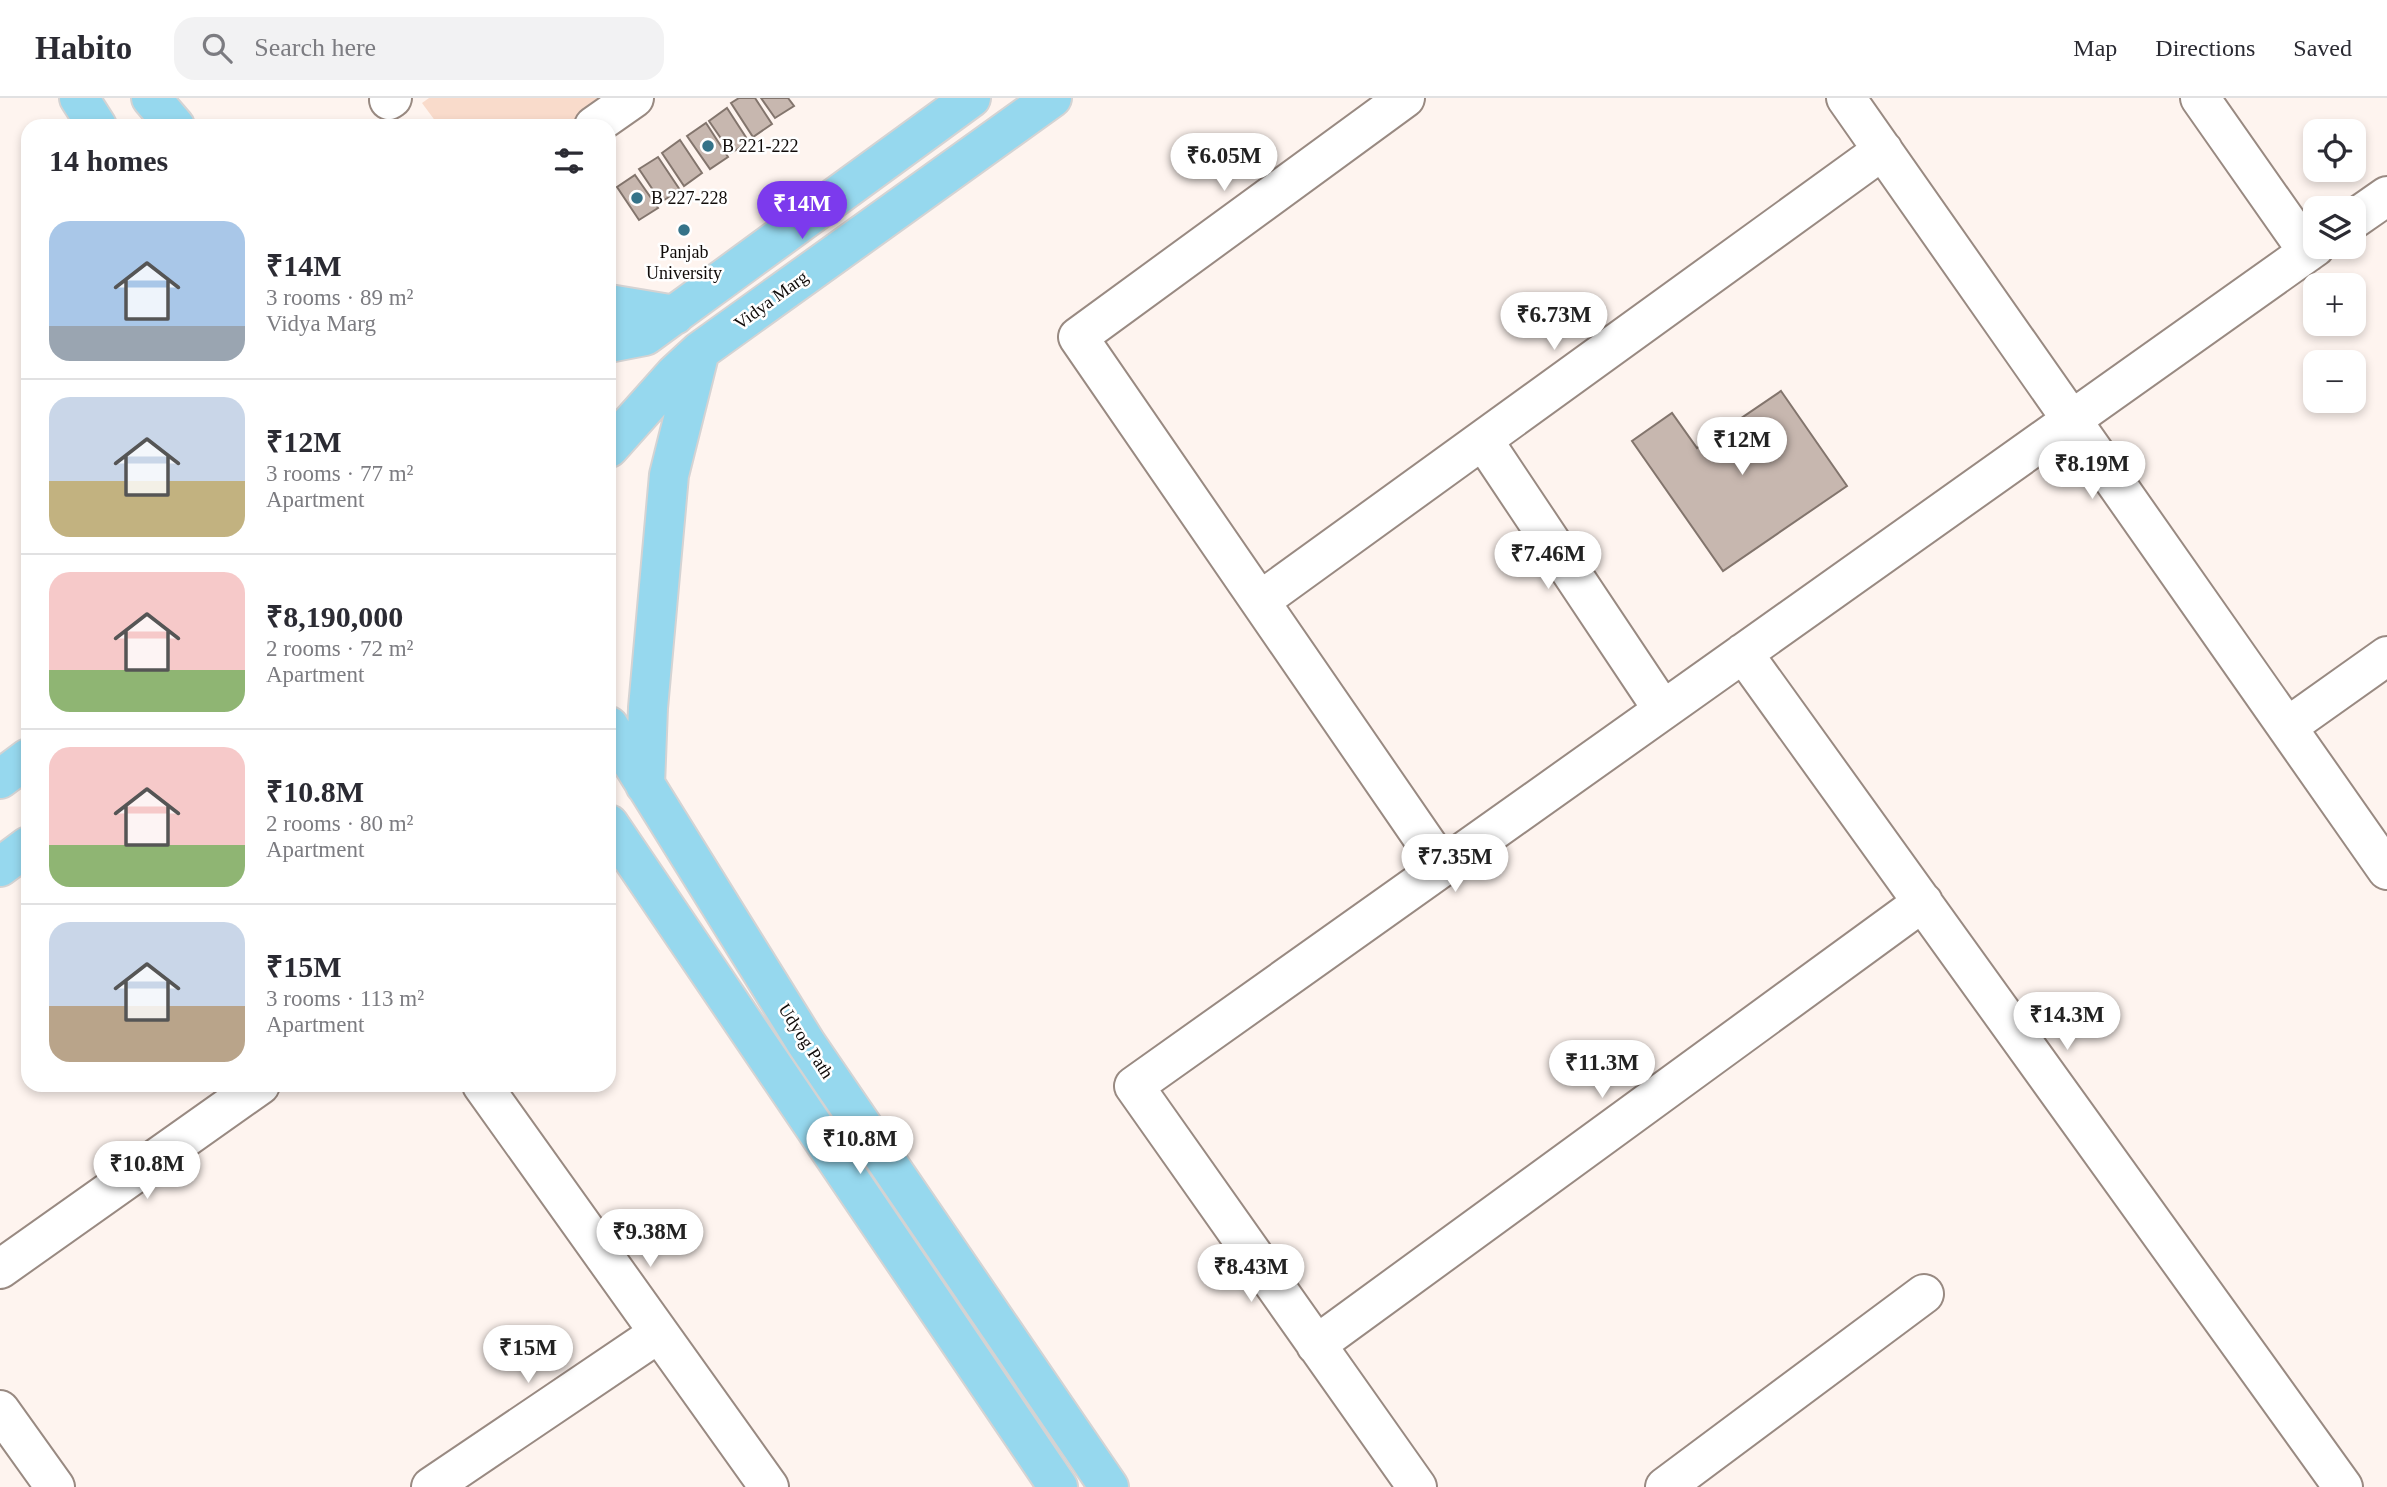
<!DOCTYPE html>
<html lang="en">
<head>
<meta charset="utf-8">
<style>
  body { margin:0; font-family:"Times New Roman",serif; background:#f2f2f3; color:#2b2b33; height:100vh; display:flex; flex-direction:column; font-size:26px; white-space:nowrap }
  * { box-sizing:border-box; margin:0 }
  p { font-size:23px; color:#7c7c81 }
  .icon { flex:none; width:38px; height:38px; fill:none; stroke:currentColor; stroke-width:2; stroke-linecap:round; stroke-linejoin:round }
  .map { position:relative; flex:1; overflow:hidden }
  .drawer { position:absolute; left:21px; top:21px; width:595px; height:973px; display:flex; flex-direction:column; background:#fff; border-radius:21px; box-shadow:0 4px 10px #0003 }
  .drawer>* { flex:none }
  .controls { position:absolute; left:2303px; top:21px; display:grid; gap:14px }
  .controls a { display:grid; place-items:center; width:63px; height:63px; border-radius:14px; background:#fff; box-shadow:0 4px 10px #0003; font-size:35px }
  .price { position:absolute; translate:-50% -60px; padding:0 16px; border-radius:24px; background:#fff; color:#222; font-size:23px; line-height:46px; filter:drop-shadow(0 2px 4px #0008) }
  .price::after { content:''; position:absolute; left:50%; top:42px; width:21px; height:16px; margin-left:-10px; background:inherit; clip-path:polygon(0 0,100% 0,50% 100%) }
  .price.on { background:#7c3aed; color:#fff }
  ul { padding:0; list-style:none }
  li { display:flex; align-items:center; gap:21px; height:175px; padding:0 28px }
  li+li { border-top:2px solid #e1e1e2 }
  li span { display:grid; place-items:center; flex:none; width:196px; height:140px; border-radius:21px; color:#555 }
  li>.icon { margin-inline-start:auto }
  span .icon { width:84px; height:84px; fill:#fffc; stroke-width:1 }
  li b { font-size:30px }
  h2 { display:flex; justify-content:space-between; align-items:center; height:84px; padding:0 28px; font-size:30px }
  header { display:flex; align-items:center; gap:42px; box-sizing:border-box; height:98px; padding:0 35px; background:#fff; border-bottom:2px solid #e1e1e2 }
  header strong { font-size:33px }
  nav { display:flex; gap:38px; margin-inline-start:auto; font-size:24px }
  .search { width:490px; height:63px; background:#f2f2f3; display:flex; align-items:center; gap:18px; box-sizing:border-box; padding:0 24px; border-radius:21px; color:#7c7c81; font-size:26px }
  .map>svg:first-child { display:block }
  .green { fill:#f9dbcb }
  .building { fill:#c7b7af; stroke:#83756d; stroke-width:2 }
  .lines { fill:none; stroke-linecap:round; stroke-linejoin:round }
  .minor-casing { stroke:#998a82; stroke-width:42 }
  .major-casing { stroke:#d4d3d3; stroke-width:42 }
  .minor { stroke:#fff; stroke-width:38 }
  .major { stroke:#96d8ee; stroke-width:38 }
  .poi-dot { fill:#357389; stroke:#fff; stroke-width:2.5 }
  .labels { text-anchor:middle; dominant-baseline:central; stroke-width:5; stroke-linejoin:round; paint-order:stroke }
  .poi-label { font-size:18px; fill:#100b09; stroke:#fff; text-anchor:start }
  .street-label { font-size:18px; fill:#100b09; stroke:#fff }
</style>
</head>
<body>
<header>
<strong>Habito</strong>
<div class="search"><svg class="icon" aria-label="search" viewBox="0 0 24 24"><circle cx="10" cy="10" r="6"/><path d="M15 15l6 6"/></svg>Search here</div>
<nav><a>Map</a><a>Directions</a><a>Saved</a></nav>
</header>
<div class="map">
<svg width="2387" height="1389" viewBox="0 0 2387 1389">
  <rect width="100%" height="100%" fill="#fef4ef"/>
  <path class="green" d="M429 0H607L569 28H439L422 5Z"/>
  <path class="building" d="M739 0H755L772 26 753 39 731 5Z
    M761 0H788L794 8 775 20Z
    M727 10 749 44 731 55 709 23Z
    M706 25 728 59 710 71 687 38Z
    M680 42 702 75 684 88 662 55Z
    M658 59 680 92 661 104 639 71Z
    M635 77 658 110 639 122 617 89Z
    M1781 293 1847 388 1723 473 1632 343 1672 315 1697 350Z"/>
  <g class="lines">
    <defs>
      <path id="minor" d="M1405 0 1078 239 1442 768
        M1846 0 2387 772
        M2200 0 2308 154
        M389 2 392 0
        M594 28 634 0
        M2354 121 2387 98
        M1483 342 1663 612
        M1260 503 1883 52
        M1743 555 2343 1389
        M2287 629 2387 558
        M482 987 769 1389
        M0 1171 260 987
        M1316 1247 1923 804
        M0 1312 55 1389
        M431 1389 659 1235
        M1417 1389 1134 988 2315 149
        M1665 1389 1924 1196"/>
      <path id="major" d="M79 0 97 28
        M151 0 175 28
        M609 206 675 217
        M609 245 645 238 971 0
        M609 350 675 276 700 253 1052 0
        M609 628 806 945 1109 1389
        M0 681 28 660
        M645 687 648 610 669 377 700 253
        M609 726 1058 1389
        M0 769 28 748"/>
    </defs>
    <use href="#minor" class="minor-casing"/>
    <use href="#major" class="major-casing"/>
    <use href="#minor" class="minor"/>
    <use href="#major" class="major"/>
  </g>
  <g class="poi-dot">
    <circle cx="708" cy="48" r="7"/>
    <circle cx="637" cy="100" r="7"/>
    <circle cx="684" cy="132" r="7"/>
  </g>
  <g class="labels">
    <g class="poi-label">
      <text x="722" y="48">B 221-222</text>
      <text x="651" y="100">B 227-228</text>
      <text x="684" y="154" text-anchor="middle">Panjab<tspan x="684" dy="21">University</tspan></text>
    </g>
    <g class="street-label">
      <text transform="translate(771 202) rotate(-36)">Vidya Marg</text>
      <text transform="translate(806 943) rotate(57)">Udyog Path</text>
    </g>
  </g>
</svg>
<div class="controls">
<a><svg class="icon" aria-label="locate" viewBox="0 0 24 24"><circle cx="12" cy="12" r="6"/><path d="M12 2v4M12 18v4M2 12h4M18 12h4"/></svg></a>
<a><svg class="icon" aria-label="layers" viewBox="0 0 24 24"><path d="M12 4l9 5-9 5-9-5zM3 14l9 5 9-5"/></svg></a>
<a>+</a>
<a>−</a>
</div>
<b class="price" style="left:1224px;top:95px">₹6.05M</b>
<b class="price on" style="left:802px;top:143px">₹14M</b>
<b class="price" style="left:1554px;top:254px">₹6.73M</b>
<b class="price" style="left:1742px;top:379px">₹12M</b>
<b class="price" style="left:2092px;top:403px">₹8.19M</b>
<b class="price" style="left:1548px;top:493px">₹7.46M</b>
<b class="price" style="left:1455px;top:796px">₹7.35M</b>
<b class="price" style="left:2067px;top:954px">₹14.3M</b>
<b class="price" style="left:1602px;top:1002px">₹11.3M</b>
<b class="price" style="left:860px;top:1078px">₹10.8M</b>
<b class="price" style="left:147px;top:1103px">₹10.8M</b>
<b class="price" style="left:650px;top:1171px">₹9.38M</b>
<b class="price" style="left:1251px;top:1206px">₹8.43M</b>
<b class="price" style="left:528px;top:1287px">₹15M</b>
<section class="drawer">
<h2>14 homes<svg class="icon" aria-label="filters" viewBox="0 0 24 24"><path d="M4 7h16M4 17h16"/><circle cx="9" cy="7" r="2"/><circle cx="15" cy="17" r="2"/></svg></h2>
<ul>
<li><span style="background:linear-gradient(#a9c7e8 75%,#9aa5b1 0)"><svg class="icon" aria-label="home" viewBox="0 0 24 24"><path d="M3 11l9-7 9 7M6 9v11h12V9"/></svg></span><div><b>₹14M</b><p>3 rooms · 89 m²</p><p>Vidya Marg</p></div></li>
<li><span style="background:linear-gradient(#c9d6e8 60%,#c2b280 0)"><svg class="icon" aria-label="home" viewBox="0 0 24 24"><path d="M3 11l9-7 9 7M6 9v11h12V9"/></svg></span><div><b>₹12M</b><p>3 rooms · 77 m²</p><p>Apartment</p></div></li>
<li><span style="background:linear-gradient(#f6c9c9 70%,#8fb573 0)"><svg class="icon" aria-label="home" viewBox="0 0 24 24"><path d="M3 11l9-7 9 7M6 9v11h12V9"/></svg></span><div><b>₹8,190,000</b><p>2 rooms · 72 m²</p><p>Apartment</p></div></li>
<li><span style="background:linear-gradient(#f6c9c9 70%,#8fb573 0)"><svg class="icon" aria-label="home" viewBox="0 0 24 24"><path d="M3 11l9-7 9 7M6 9v11h12V9"/></svg></span><div><b>₹10.8M</b><p>2 rooms · 80 m²</p><p>Apartment</p></div></li>
<li><span style="background:linear-gradient(#c9d6e8 60%,#b9a48a 0)"><svg class="icon" aria-label="home" viewBox="0 0 24 24"><path d="M3 11l9-7 9 7M6 9v11h12V9"/></svg></span><div><b>₹15M</b><p>3 rooms · 113 m²</p><p>Apartment</p></div></li>
</ul>
</section>
</div>
</body>
</html>
